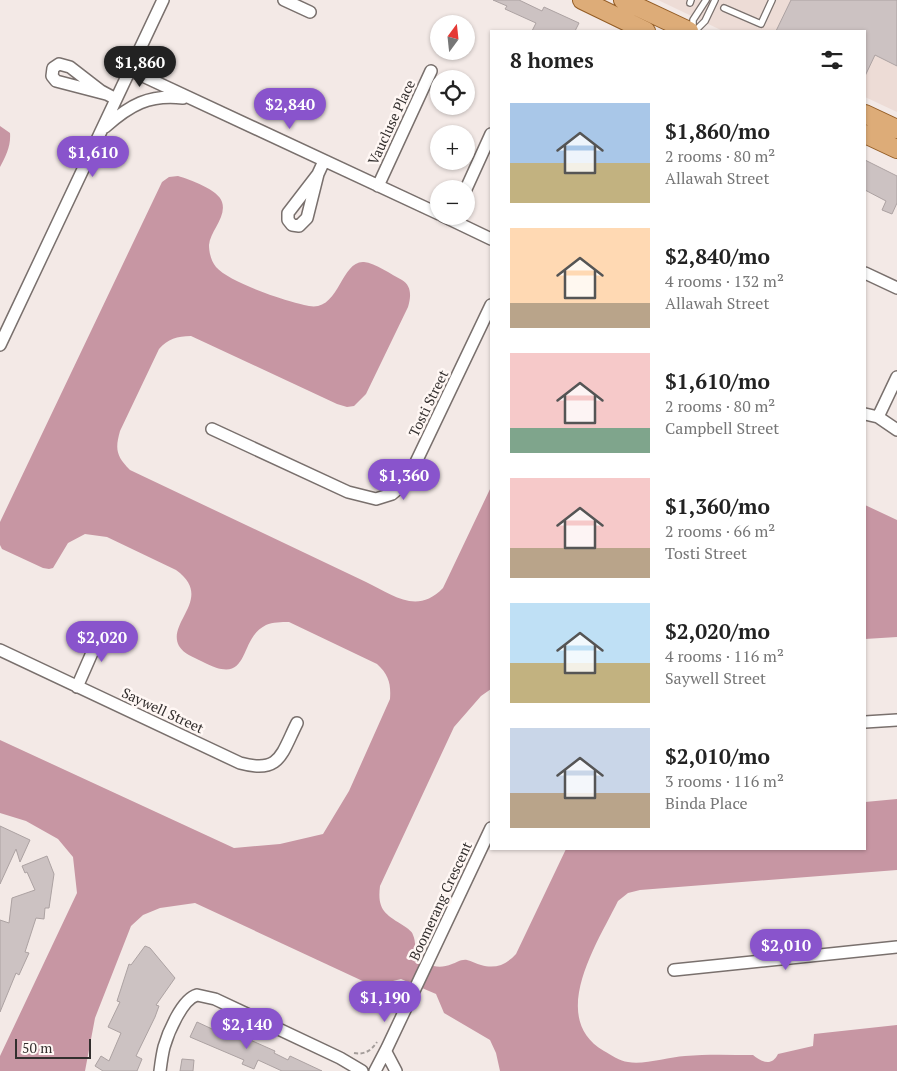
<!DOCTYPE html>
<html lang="en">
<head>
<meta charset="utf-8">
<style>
  body { margin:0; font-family:"PT Serif",serif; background:#f6f6f6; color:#222; height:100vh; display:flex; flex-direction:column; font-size:19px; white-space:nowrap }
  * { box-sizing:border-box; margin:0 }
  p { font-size:16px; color:#767676 }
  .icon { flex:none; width:28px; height:28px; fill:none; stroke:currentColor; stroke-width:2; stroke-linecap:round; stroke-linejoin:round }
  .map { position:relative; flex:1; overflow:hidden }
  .details { position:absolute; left:490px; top:30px; width:376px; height:820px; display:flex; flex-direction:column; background:#fff; border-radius:0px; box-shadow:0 1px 4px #0004 }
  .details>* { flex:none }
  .needle { width:32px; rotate:15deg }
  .tools { position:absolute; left:430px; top:15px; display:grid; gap:10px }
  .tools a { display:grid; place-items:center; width:45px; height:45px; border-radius:50%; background:#fff; box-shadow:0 1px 4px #0004; font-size:25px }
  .scale { position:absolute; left:15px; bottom:12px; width:76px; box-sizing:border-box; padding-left:5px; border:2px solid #332f2e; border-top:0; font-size:14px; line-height:18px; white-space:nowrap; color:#332f2e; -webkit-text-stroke:4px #fff7f4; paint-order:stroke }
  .price { position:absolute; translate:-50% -42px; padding:0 11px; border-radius:18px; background:#8954cc; color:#fff; font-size:16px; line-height:32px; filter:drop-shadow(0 1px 2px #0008) }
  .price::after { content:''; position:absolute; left:50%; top:30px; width:15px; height:11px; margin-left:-8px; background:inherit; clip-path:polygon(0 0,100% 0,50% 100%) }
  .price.active { background:#222; color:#fff }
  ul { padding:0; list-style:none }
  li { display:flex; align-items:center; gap:15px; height:125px; padding:0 20px }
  li span { display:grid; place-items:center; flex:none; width:140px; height:100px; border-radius:0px; color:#555 }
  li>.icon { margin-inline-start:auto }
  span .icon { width:60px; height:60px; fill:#fffc; stroke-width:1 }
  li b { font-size:21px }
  h2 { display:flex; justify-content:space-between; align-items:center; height:60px; padding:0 20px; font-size:21px }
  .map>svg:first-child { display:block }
  .built { fill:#eddcd6 }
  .water { fill:#c796a3 }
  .building { fill:#ccc2c2; stroke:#aca2a2 }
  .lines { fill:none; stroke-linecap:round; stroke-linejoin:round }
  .lane-casing { stroke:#79706d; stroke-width:8 }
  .street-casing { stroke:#79706d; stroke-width:14 }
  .primary-casing { stroke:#935c24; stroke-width:20 }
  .path { stroke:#a39c99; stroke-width:2; stroke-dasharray:4 2.5; stroke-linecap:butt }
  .lane { stroke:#fff; stroke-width:5.5 }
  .street { stroke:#fff; stroke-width:11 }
  .primary { stroke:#ddac78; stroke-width:18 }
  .labels { text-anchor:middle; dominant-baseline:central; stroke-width:5; stroke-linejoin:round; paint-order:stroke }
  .street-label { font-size:14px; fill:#332f2e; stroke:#fff7f4 }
</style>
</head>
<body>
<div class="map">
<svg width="897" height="1071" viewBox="0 0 897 1071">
  <rect width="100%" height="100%" fill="#f3e9e6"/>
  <path class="built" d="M658 0H897V112L865 97V31H723Z"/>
  <path class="water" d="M0 126 10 133C11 146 6 156 0 167Z
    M178 176C189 179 219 190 222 202 227 217 210 231 209 245 209 252 211 261 216 267 230 283 288 302 309 306 339 312 341 260 364 262 375 263 392 275 402 280 412 286 411 297 408 307L366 394 354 406 347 407 337 404 191 336C177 336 168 339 159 349L120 431C115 449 116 456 130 470L366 582C393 595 417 615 443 588L491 487V689L481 696 454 727 380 886C377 910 385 914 404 926 408 929 412 931 413 935 416 941 415 952 416 959 428 965 438 970 452 964 456 963 461 959 467 960 471 961 477 964 481 965 495 969 506 965 516 954L566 849H865V802L897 799V870L640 890 628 893 618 901C598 942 547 1018 604 1051 611 1055 620 1061 628 1062 644 1065 668 1057 685 1056 707 1054 731 1055 753 1055 763 1063 772 1066 778 1054L813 1046 814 1034 897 1025V1071H500L496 1053 490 1040 444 1013 436 994 401 979 385 983H367L195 903 160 908 143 915 131 926 95 1018 85 1071H0V1056L77 893 73 857 58 839 26 821 0 813V740L234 848 280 844 323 834 349 791 390 699C391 684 389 675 377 664L289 622C281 622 273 622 266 625 236 640 253 689 201 661 193 657 184 654 179 646 166 622 215 598 176 570L107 537 85 534 68 543 53 568 49 569 43 568 2 549 0 545V522L162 182 169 177Z
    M865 505 897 520V637L865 639Z"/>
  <path class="building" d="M493 0H519L542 11 544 7 579 23 575 31H532L536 23 505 9 507 6Z
    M791 0H897V66L875 55 865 76V31H776Z
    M865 160 897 176V203L892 214 882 210 886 201 865 190Z
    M0 826 30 840 20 862 16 849 0 884Z
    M47 856 54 874 49 908H45L44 919 36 918 25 952 29 953 19 975 16 973 0 1012V920L9 923 12 898 35 890 27 872 25 873 22 866Z
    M145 946 150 948 175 978 156 1005 159 1006 155 1017 136 1056 142 1059 137 1071H103L95 1066 101 1056 109 1061 121 1033 108 1027 120 1002 117 1001 129 964 131 965Z
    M197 1022 225 1035 227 1029 237 1034 238 1031 249 1037 248 1039 275 1051 274 1053 288 1060 290 1056 322 1071H282L258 1060 254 1069 242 1064 244 1060 190 1037Z
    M182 1059 194 1060 193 1071H180Z"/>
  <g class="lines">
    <defs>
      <path id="lane" d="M690 3 691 0
        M724 8 761 24 772 0
        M693 29V20L706 0
        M695 31 705 21 715 0"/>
      <path id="street" d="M284 0 310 12
        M130 70 439 214
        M106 94 56 81 52 76 53 68 59 64 70 67 101 91 116 99
        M105 127C130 105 149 94 183 98
        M318 174 307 218 299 226 292 225 288 220V213L318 174 324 161
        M378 186 431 71
        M466 189 491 134
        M443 216 491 239
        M865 273 897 288
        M0 345 163 0
        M865 414 878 417 897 430
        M878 417 897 377
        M212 429 348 492 376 499 392 494 407 481 491 305
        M0 650 240 763C280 774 281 755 297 723
        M77 687 102 630
        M865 722 897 720
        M674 970 897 947
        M386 1052 396 1071
        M160 1071C161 1063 162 1055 164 1047 168 1033 182 999 197 995L215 999 340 1058 362 1071
        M375 1071 387 1048 491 828"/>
      <path id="primary" d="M582 0 646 31
        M623 0 689 31
        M865 114 897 129
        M865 134 897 149"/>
    </defs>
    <use href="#lane" class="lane-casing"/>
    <use href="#street" class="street-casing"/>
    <use href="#primary" class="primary-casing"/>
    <path class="path" d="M354 1053C364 1055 371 1051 377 1042"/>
    <use href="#lane" class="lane"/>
    <use href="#street" class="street"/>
    <use href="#primary" class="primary"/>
  </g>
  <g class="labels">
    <g class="street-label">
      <text transform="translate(391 122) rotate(-65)">Vaucluse Place</text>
      <text transform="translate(428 403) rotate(-64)">Tosti Street</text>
      <text transform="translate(163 710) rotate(25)">Saywell Street</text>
      <text transform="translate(440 901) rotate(-65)">Boomerang Crescent</text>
    </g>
  </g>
</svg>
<div class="tools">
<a><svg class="needle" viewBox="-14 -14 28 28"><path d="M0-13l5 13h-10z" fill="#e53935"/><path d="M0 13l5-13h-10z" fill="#767676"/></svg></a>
<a><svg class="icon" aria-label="locate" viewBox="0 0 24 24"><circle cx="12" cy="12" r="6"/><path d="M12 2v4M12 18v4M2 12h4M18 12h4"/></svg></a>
<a>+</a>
<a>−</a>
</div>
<div class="scale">50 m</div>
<b class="price active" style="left:140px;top:88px">$1,860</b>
<b class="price" style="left:290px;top:130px">$2,840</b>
<b class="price" style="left:93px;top:178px">$1,610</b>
<b class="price" style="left:404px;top:501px">$1,360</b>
<b class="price" style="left:102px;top:663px">$2,020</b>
<b class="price" style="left:786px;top:971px">$2,010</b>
<b class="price" style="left:385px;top:1023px">$1,190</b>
<b class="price" style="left:247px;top:1050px">$2,140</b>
<section class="details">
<h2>8 homes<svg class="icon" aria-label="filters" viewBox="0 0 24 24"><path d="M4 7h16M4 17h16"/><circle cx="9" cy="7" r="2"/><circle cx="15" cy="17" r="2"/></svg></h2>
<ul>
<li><span style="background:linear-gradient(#a9c7e8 60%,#c2b280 0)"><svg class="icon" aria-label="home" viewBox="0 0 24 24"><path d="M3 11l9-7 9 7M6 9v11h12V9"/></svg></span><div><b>$1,860/mo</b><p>2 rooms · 80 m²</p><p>Allawah Street</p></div></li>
<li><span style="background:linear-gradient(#ffd9b3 75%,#b9a48a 0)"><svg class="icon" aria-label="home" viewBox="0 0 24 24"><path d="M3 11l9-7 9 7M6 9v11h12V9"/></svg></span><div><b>$2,840/mo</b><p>4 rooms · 132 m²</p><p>Allawah Street</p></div></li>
<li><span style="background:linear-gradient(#f6c9c9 75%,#7fa58c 0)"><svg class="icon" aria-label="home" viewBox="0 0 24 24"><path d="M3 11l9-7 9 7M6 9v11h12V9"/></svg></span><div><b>$1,610/mo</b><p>2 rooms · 80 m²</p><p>Campbell Street</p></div></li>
<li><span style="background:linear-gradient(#f6c9c9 70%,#b9a48a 0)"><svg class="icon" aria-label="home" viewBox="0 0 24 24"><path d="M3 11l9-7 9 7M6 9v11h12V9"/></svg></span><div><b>$1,360/mo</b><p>2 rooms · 66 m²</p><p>Tosti Street</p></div></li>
<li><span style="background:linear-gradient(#bfe0f5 60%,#c2b280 0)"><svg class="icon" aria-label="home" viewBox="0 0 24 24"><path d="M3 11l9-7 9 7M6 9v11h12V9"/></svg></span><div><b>$2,020/mo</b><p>4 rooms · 116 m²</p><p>Saywell Street</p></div></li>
<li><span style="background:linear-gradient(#c9d6e8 65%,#b9a48a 0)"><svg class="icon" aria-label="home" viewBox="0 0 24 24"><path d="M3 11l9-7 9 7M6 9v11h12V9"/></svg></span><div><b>$2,010/mo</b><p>3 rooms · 116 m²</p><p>Binda Place</p></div></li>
</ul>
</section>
</div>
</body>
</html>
